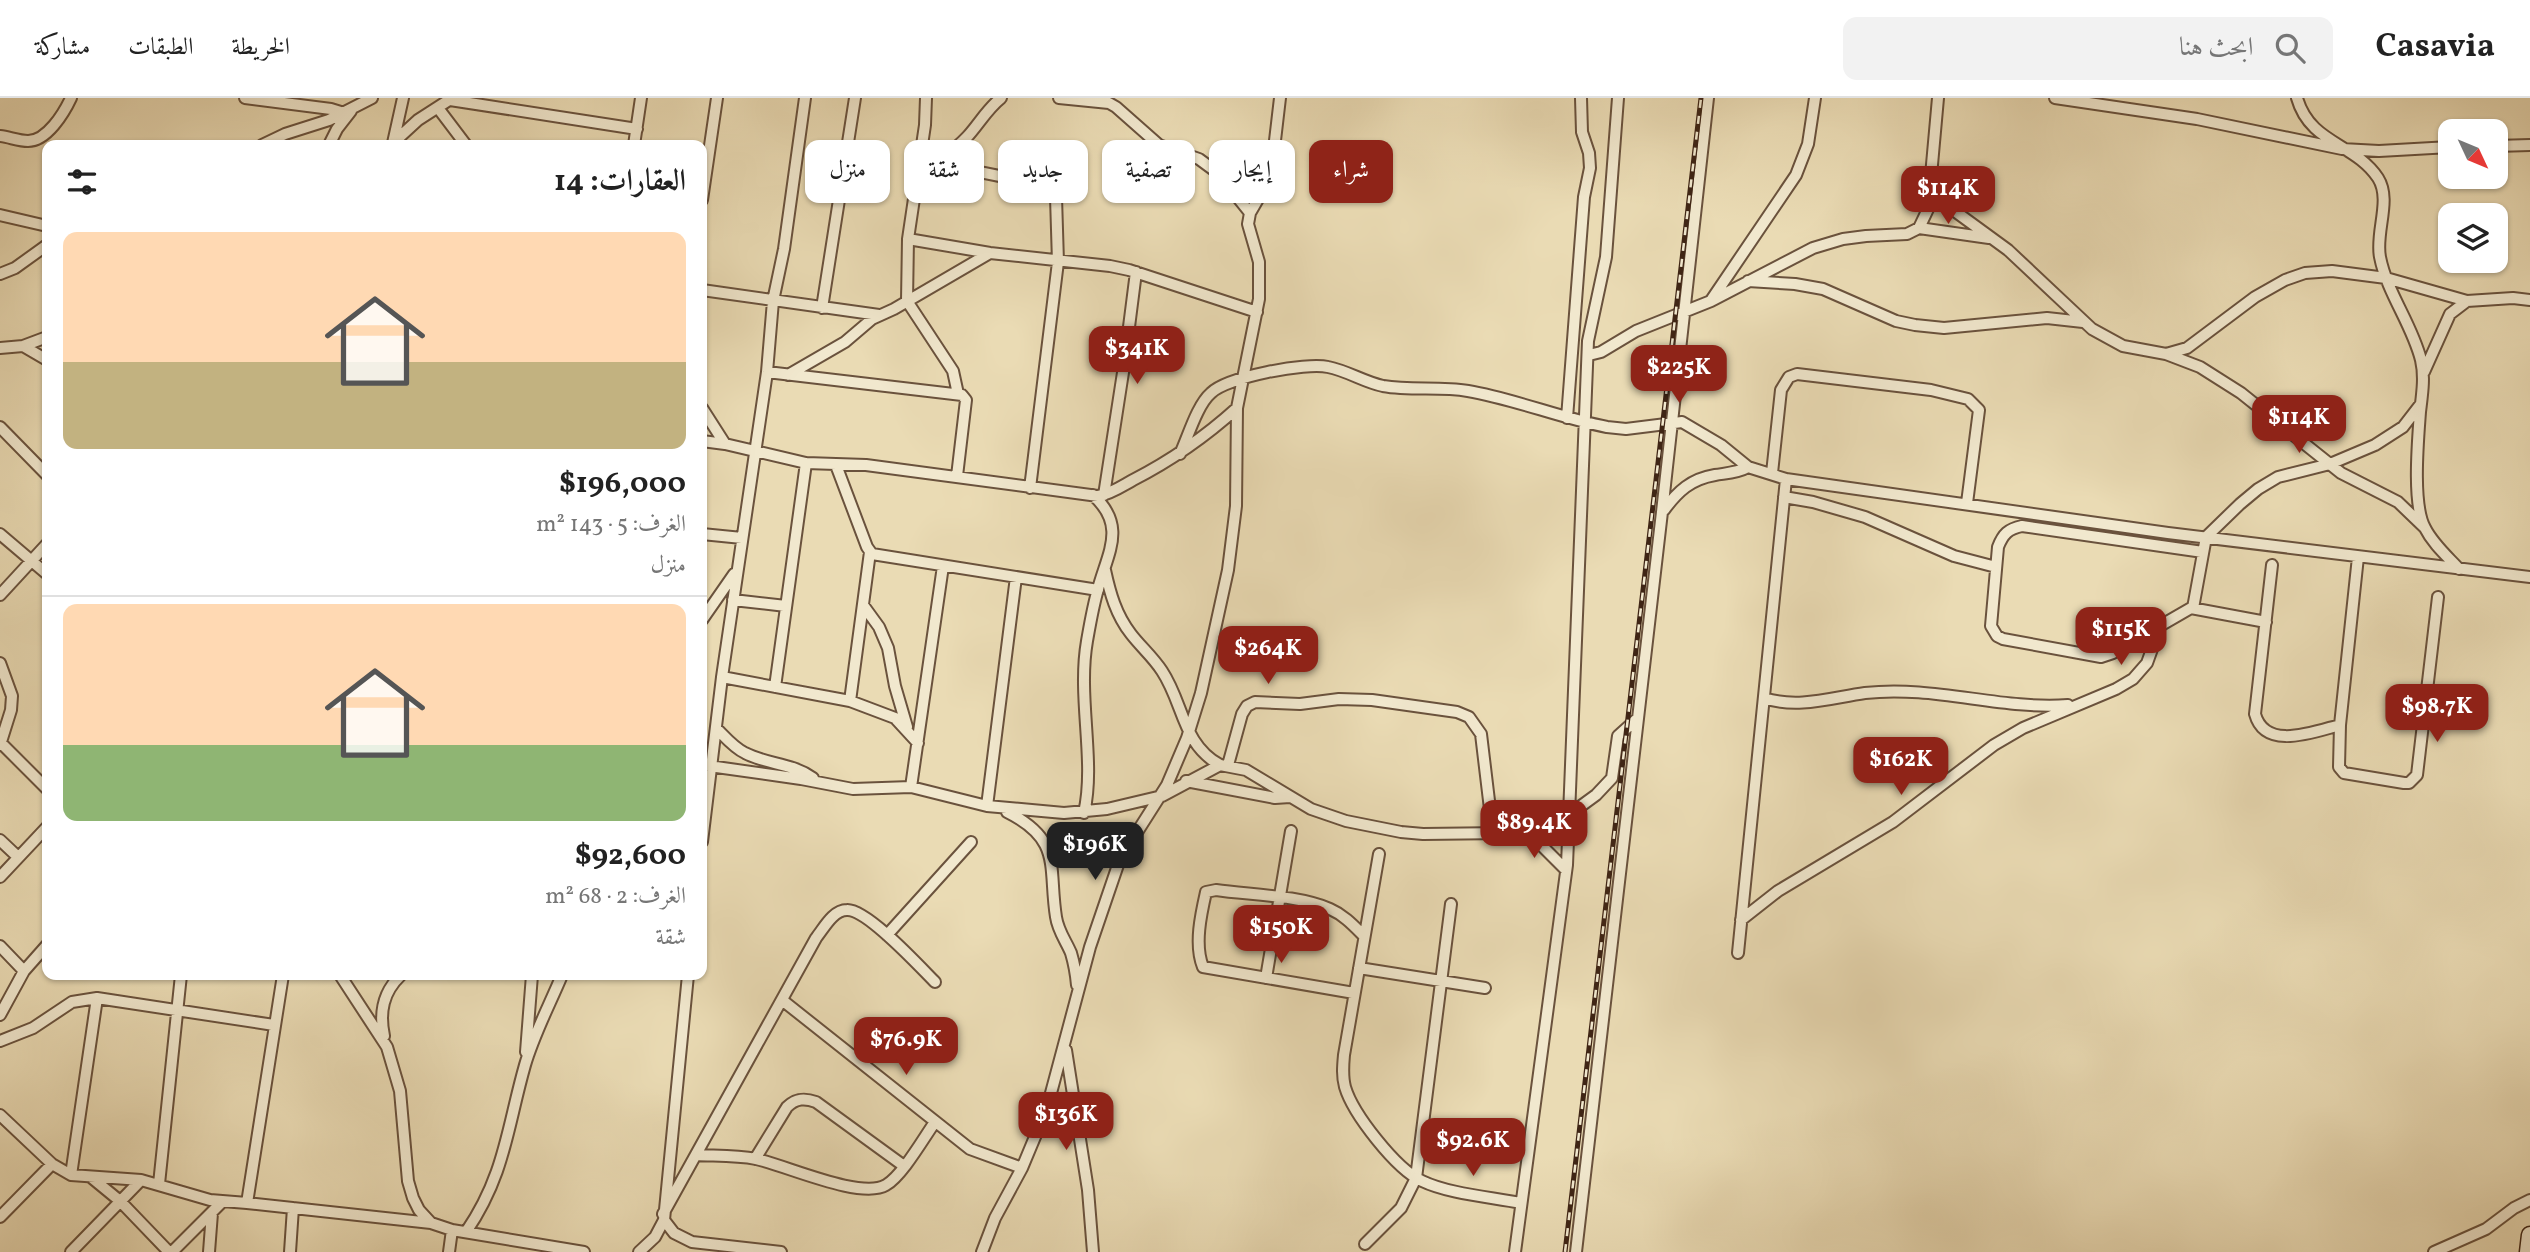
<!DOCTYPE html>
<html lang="ar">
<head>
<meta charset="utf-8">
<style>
  body { margin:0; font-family:Vollkorn,Amiri,serif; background:#f2f2f2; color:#222; direction:rtl; height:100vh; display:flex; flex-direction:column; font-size:26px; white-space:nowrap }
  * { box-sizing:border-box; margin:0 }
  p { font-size:23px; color:#767676 }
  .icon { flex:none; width:38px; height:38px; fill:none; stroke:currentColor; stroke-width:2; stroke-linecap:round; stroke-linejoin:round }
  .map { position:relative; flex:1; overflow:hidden; direction:ltr }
  .drawer { position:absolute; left:42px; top:42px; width:665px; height:840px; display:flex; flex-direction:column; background:#fff; border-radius:14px; box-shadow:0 2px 5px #0004; direction:rtl }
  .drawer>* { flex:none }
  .guide { position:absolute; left:728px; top:42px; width:665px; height:63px; direction:rtl; display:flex; gap:14px }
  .needle { width:46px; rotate:134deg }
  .buttons { position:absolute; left:2438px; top:21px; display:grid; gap:14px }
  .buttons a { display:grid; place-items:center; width:70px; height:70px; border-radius:14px; background:#fff; box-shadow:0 2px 5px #0004; font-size:35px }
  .price { position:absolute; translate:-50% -60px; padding:0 16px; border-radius:14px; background:#8f2418; color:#fff; font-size:23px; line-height:46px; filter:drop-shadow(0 2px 4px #0008) }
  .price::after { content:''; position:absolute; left:50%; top:42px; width:21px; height:16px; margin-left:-10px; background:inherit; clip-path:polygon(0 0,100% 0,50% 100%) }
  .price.on { background:#222; color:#fff }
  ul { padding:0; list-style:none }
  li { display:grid; align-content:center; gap:14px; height:371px; padding:0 21px }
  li+li { border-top:2px solid #e0e0e0 }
  li span { display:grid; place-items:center; height:217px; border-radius:14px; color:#555 }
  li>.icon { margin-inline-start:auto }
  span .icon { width:126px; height:126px; fill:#fffc; stroke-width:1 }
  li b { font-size:30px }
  h2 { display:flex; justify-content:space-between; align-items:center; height:84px; padding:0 21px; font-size:30px }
  .tag { padding:0 24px; border-radius:14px; background:#fff; box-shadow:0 2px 5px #0004; font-size:24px; line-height:63px }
  .tag.on { background:#8f2418; color:#fff }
  header { display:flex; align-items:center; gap:42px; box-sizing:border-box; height:98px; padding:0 35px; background:#fff; border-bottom:2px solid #e0e0e0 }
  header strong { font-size:33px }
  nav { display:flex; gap:38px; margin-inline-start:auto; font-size:24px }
  .search { width:490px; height:63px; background:#f2f2f2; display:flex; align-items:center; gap:18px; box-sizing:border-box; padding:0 24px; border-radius:14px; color:#767676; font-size:26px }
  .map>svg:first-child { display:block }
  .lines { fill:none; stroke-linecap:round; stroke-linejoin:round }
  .street-casing { stroke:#6a523d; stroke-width:14 }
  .secondary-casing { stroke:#3f2515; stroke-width:19 }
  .street { stroke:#f1e8ce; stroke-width:10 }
  .secondary { stroke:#f1e8ce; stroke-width:16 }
  .rail-casing { stroke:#3f2515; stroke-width:5 }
  .rail { stroke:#f1e8ce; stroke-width:2.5; stroke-dasharray:8; stroke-linecap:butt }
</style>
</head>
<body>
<header>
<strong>Casavia</strong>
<div class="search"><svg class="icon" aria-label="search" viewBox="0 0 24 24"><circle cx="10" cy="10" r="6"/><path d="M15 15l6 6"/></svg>ابحث هنا</div>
<nav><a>الخريطة</a><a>الطبقات</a><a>مشاركة</a></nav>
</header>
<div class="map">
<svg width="2530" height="1154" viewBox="0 0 2530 1154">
  <rect width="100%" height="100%" fill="#eadbb4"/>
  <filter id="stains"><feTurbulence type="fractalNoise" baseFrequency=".00286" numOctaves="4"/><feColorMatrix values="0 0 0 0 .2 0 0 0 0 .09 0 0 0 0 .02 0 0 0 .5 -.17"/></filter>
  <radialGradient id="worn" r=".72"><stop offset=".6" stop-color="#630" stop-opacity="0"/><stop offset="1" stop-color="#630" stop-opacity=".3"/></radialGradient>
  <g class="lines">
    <defs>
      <path id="street" d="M245 0 331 11 344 15
        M926 0 925 27 908 141 907 203 953 273 958 296
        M1059 0 1109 5 1116 9 1159 47 1199 61 1218 75 1250 115
        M2055 0 2197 21 2342 51 2379 53 2450 49
        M2297 0C2310 46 2355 45 2378 80 2392 102 2375 134 2380 159 2387 195 2412 226 2421 262 2425 279 2422 297 2420 314 2418 342 2412 407 2425 430 2433 446 2447 458 2459 471
        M450 2 637 31
        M438 10 466 47
        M0 38C9 39 19 43 28 43 47 43 64 15 71 0
        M393 45 418 22 452 0
        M393 45 403 0
        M262 47 285 36 329 22 372 0
        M329 47 337 31 351 13
        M634 47 641 0
        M2496 48 2530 47
        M935 65 1044 87 1052 90 1056 99 1058 164 1030 390
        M917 76C935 65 953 54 967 39 979 26 987 11 1001 0
        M1931 89 1956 114 2008 152 2092 231 2123 248 2166 256 2200 269 2241 295 2341 375 2398 404 2425 430
        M702 102 717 0
        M0 117 47 128
        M1919 130 1989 140
        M908 141 990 155 1110 168 1129 172 1257 214
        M0 176 15 170 47 147
        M1748 183 1795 186 1823 191 1896 223 1915 227 1944 230 2047 220 2083 224
        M702 192 879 217
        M1712 201 1796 77 1808 46 1815 0
        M822 210 855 0
        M23 248 47 262
        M0 250 23 248 47 239
        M2166 256 2187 250 2255 199 2285 182 2305 175 2332 173 2386 180 2467 203 2513 200 2530 202
        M1589 257 1601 254 1636 233 1711 203 1813 150 1843 141 1866 138 1907 136 1919 130 1928 111 1938 0
        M767 274 962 297 966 302 957 378
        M2424 274 2450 216 2467 203
        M788 277 845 244 872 221 894 211 990 155
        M702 310 725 346
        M1567 320 1584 99 1590 70 1589 55 1582 34 1581 0
        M0 329 47 377
        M702 343 725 346 806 365 866 367 1098 398C1111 396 1122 388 1133 382 1172 362 1205 339 1237 310
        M1180 356C1188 339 1197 307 1211 295 1227 279 1306 264 1328 269 1348 273 1364 284 1383 288 1411 293 1440 288 1468 293 1515 301 1560 320 1607 329L1626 331 1682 324 1721 347 1748 369 1786 381 2168 435 2530 479
        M836 367 867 449 872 456 1098 492
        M1772 375 1781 292 1789 279 1797 276 1931 292 1968 301 1979 312 1967 405
        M1104 397 1124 268 1136 174
        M1784 399 1813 404 1865 419 1954 458 1996 469
        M1664 412C1678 393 1691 381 1715 377 1727 375 1737 375 1748 369
        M0 436 47 476
        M702 436 742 440
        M2203 454 2022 428C2008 431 2003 436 1998 449L1991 528 1997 538 2003 541 2101 559 2113 555 2191 510 2266 524
        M2358 459 2340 627 2339 669 2344 675 2404 685H2409L2417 677 2438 499
        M2272 467 2255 616C2265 653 2313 634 2340 627
        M1105 472C1110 495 1116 517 1131 536 1141 549 1153 559 1162 573 1184 606 1182 646 1220 667
        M0 497 47 446
        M733 502 786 508
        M863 507 879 529 888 550 895 588 907 629
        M2193 510 2206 439 2240 406 2258 391 2278 379 2330 366 2375 347 2403 329 2420 307
        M702 522 734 476
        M0 565 12 598 11 612 0 647
        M722 579 850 603 895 620 918 645
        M775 589 806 365
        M1764 600C1798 611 1830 600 1865 595 1934 587 2000 612 2068 607
        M850 603 870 454
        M716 630C725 639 734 650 745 655 768 667 790 664 813 680
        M0 644 47 691
        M702 667 801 681 853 691 911 689 987 708 1064 715 1107 711 1162 698 1220 667 1246 672 1311 711 1346 723 1401 734 1423 736 1505 735 1516 734 1570 716 1596 697 1612 680 1618 638 1638 620
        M1228 667 1242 616 1247 608 1255 604 1300 606 1339 601 1372 602 1457 614 1469 619 1481 636 1493 736
        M1186 683 1275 700 1290 699
        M911 689 943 468
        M987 708 1016 479
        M1007 714C1063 742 1048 769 1056 819 1058 833 1066 843 1071 855 1074 865 1076 876 1077 887
        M1084 715C1096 663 1077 600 1087 543 1090 526 1093 508 1098 491 1108 454 1127 428 1093 397
        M1516 734 1542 748 1566 772
        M0 742 18 759
        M702 744 722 579 767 274 773 203 784 151 805 0
        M1379 756 1344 957C1343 968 1342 978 1345 989 1353 1016 1396 1071 1422 1083 1449 1096 1491 1099 1521 1105
        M0 779 47 729
        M1741 822 1778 793 1893 724 1994 647 2023 630 2116 591 2133 581 2147 565 2161 526
        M887 837 971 744
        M0 848 24 873
        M1738 855 1786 381
        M1359 870 1485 890
        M340 877 387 949 400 993 408 1083 413 1100 419 1112 431 1125
        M1266 880 1291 733
        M1354 895 1203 869C1194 847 1201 816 1206 794L1216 792C1250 797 1298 797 1330 811 1344 817 1354 828 1364 838
        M782 902 970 1051 1022 1070
        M0 917 24 873 47 847
        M384 938C379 914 383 894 401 877
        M0 943 33 930 72 904 97 900 274 927
        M1066 952 1088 1092 1093 1154
        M526 954 532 877
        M0 1017 52 1066 71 1077 141 1082 210 1102 247 1105 431 1125 452 1132 584 1154
        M696 1057C716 1058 736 1057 756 1061 785 1067 861 1102 886 1087 902 1078 923 1041 935 1024
        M755 1061 787 1009C796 1000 805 1000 816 1004L904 1068
        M71 1077 97 900
        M92 1080 120 1103 169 1154
        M159 1086 181 877
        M247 1105 283 877
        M663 1116 816 840C824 830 833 812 847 812 867 811 920 869 935 884
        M0 1119 52 1066
        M664 1122 674 1135 692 1144 781 1154
        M466 1134C505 1077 507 1030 525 967 534 936 550 906 562 877
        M1365 1146 1401 1110 1416 1080 1451 806
        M71 1154 141 1082
        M172 1154 222 1104
        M209 1154 212 1115
        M290 1154 293 1110
        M449 1154 452 1132
        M639 1154 655 1139 664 1122 688 877
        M982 1154 995 1120 1022 1070 1047 1010 1090 849 1120 761 1167 687 1187 640 1201 595 1228 472 1236 408 1237 310 1259 201V164L1248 126 1250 115 1265 89 1272 68 1280 0
        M1515 1154 1567 767 1588 243 1606 159 1618 0
        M1576 1154 1662 414 1708 0
        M2434 1154 2486 1131 2514 1110 2530 1102"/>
      <path id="secondary" d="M2528 1154 2530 1137"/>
    </defs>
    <use href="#street" class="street-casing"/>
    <use href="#secondary" class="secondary-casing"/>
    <use href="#street" class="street"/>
    <use href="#secondary" class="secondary"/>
    <defs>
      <path id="rail" d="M1565 1154 1701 0"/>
    </defs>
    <use href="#rail" class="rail-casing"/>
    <use href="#rail" class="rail"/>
  </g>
  <rect width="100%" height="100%" filter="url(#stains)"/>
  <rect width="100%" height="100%" fill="url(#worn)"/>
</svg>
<div class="buttons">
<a><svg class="needle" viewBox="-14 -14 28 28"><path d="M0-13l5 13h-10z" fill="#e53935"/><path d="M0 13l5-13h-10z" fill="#767676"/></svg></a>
<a><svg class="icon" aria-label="layers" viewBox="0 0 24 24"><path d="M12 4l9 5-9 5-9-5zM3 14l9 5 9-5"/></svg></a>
</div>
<b class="price" style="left:1948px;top:128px">$114K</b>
<b class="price" style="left:1137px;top:288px">$341K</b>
<b class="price" style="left:1679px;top:307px">$225K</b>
<b class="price" style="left:2299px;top:357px">$114K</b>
<b class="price" style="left:2121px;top:569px">$115K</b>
<b class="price" style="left:1268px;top:588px">$264K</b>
<b class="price" style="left:2437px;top:646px">$98.7K</b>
<b class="price" style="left:1901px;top:699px">$162K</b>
<b class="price" style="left:1534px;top:762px">$89.4K</b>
<b class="price on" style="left:1095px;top:784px">$196K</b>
<b class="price" style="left:1281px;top:867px">$150K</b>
<b class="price" style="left:906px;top:979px">$76.9K</b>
<b class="price" style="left:1066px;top:1054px">$136K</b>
<b class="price" style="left:1473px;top:1080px">$92.6K</b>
<div class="guide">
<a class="tag on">شراء</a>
<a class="tag">إيجار</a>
<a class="tag">تصفية</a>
<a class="tag">جديد</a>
<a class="tag">شقة</a>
<a class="tag">منزل</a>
</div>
<section class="drawer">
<h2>العقارات: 14<svg class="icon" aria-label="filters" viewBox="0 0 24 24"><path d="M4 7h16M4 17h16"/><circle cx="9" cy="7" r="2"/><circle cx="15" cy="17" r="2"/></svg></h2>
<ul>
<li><span style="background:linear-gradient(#ffd9b3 60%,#c2b280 0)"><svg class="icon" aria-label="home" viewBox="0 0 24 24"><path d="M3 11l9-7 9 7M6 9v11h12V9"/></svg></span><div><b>$196,000</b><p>الغرف: 5 · 143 m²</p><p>منزل</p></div></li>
<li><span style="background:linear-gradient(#ffd9b3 65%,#8fb573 0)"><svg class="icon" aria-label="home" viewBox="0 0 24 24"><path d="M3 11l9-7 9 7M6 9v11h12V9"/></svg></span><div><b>$92,600</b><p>الغرف: 2 · 68 m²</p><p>شقة</p></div></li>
</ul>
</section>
</div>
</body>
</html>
